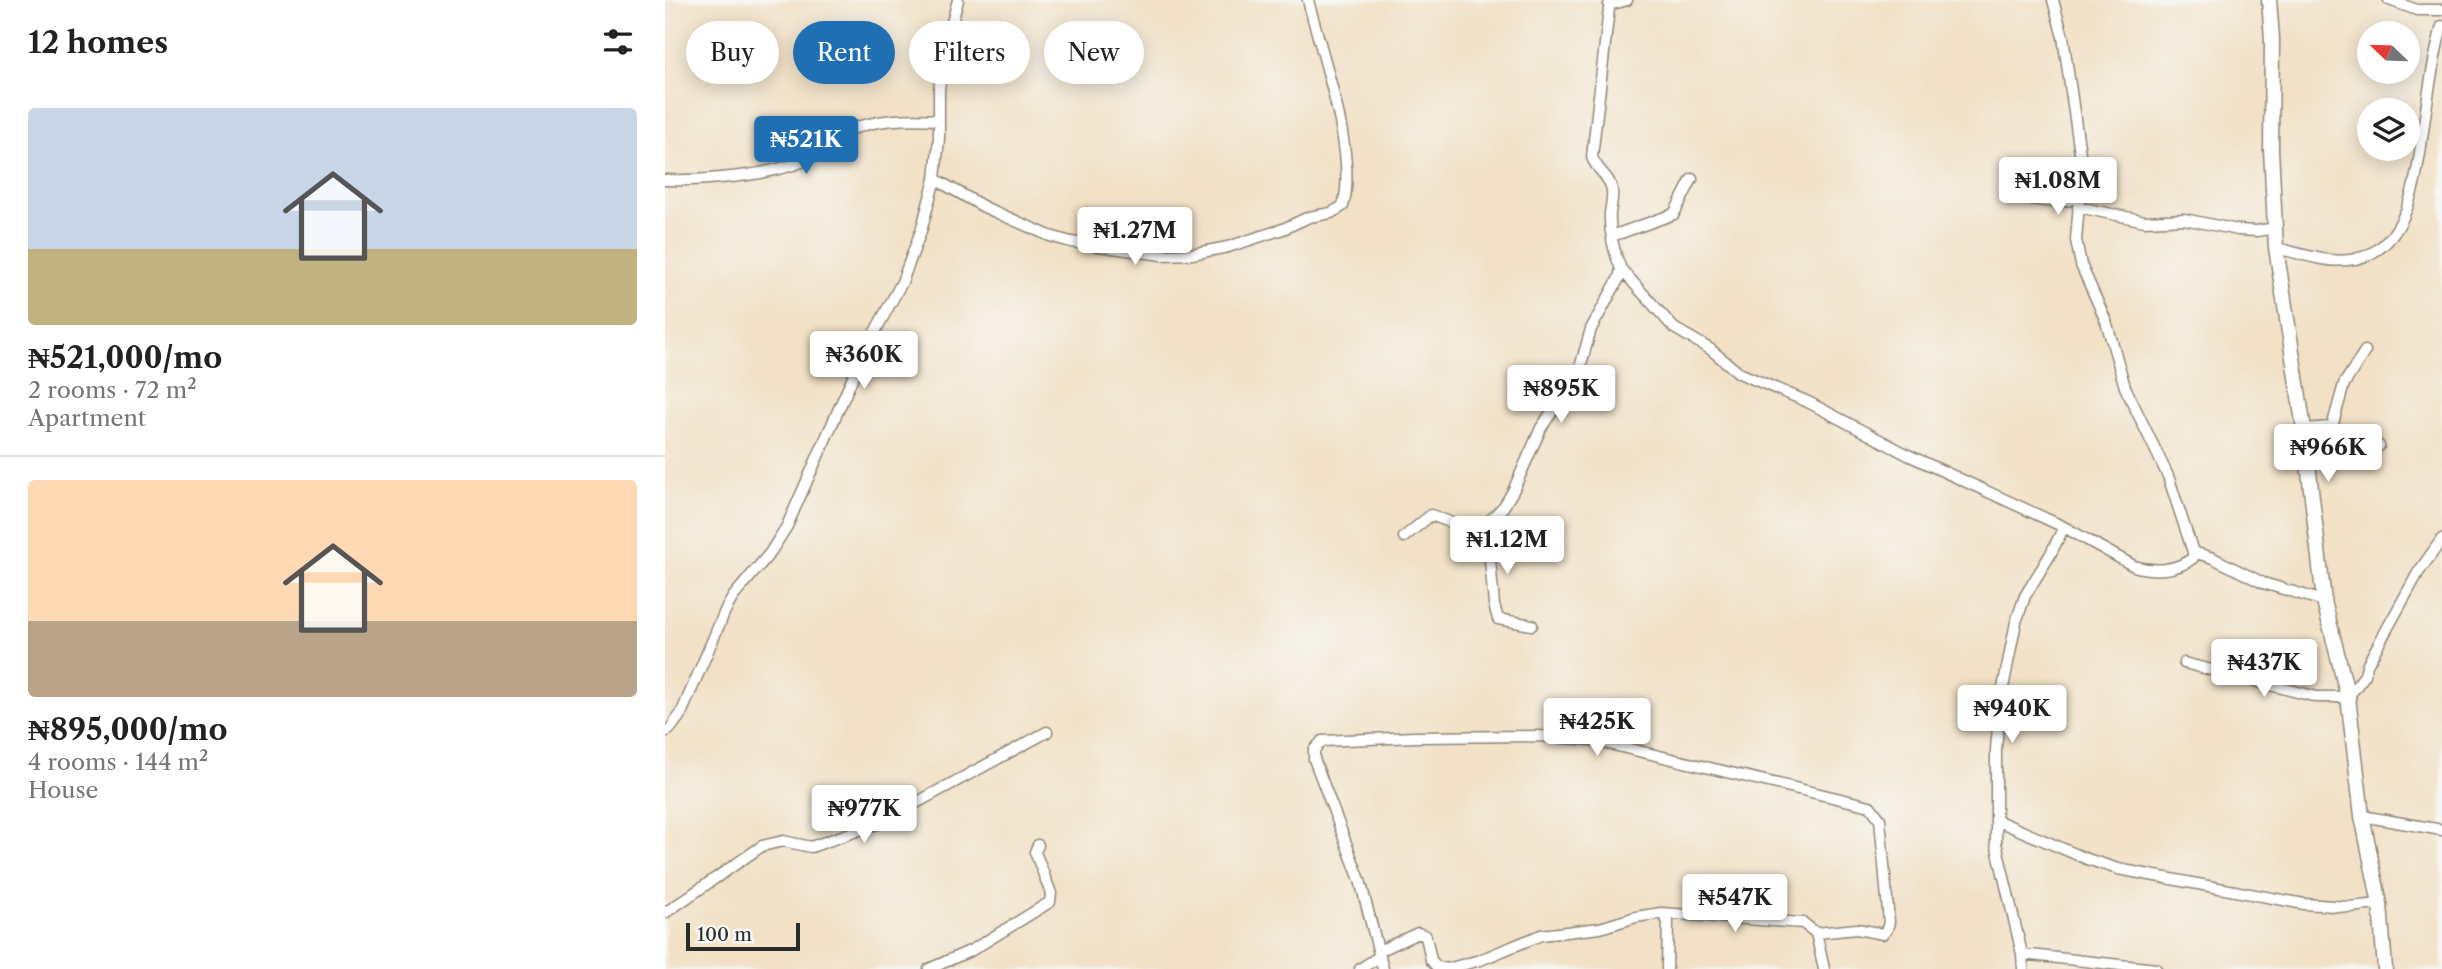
<!DOCTYPE html>
<html lang="en">
<head>
<meta charset="utf-8">
<style>
  body { margin:0; font-family:"Libre Caslon Text",serif; background:#f6f6f6; color:#222; height:100vh; display:flex; flex-direction:column; font-size:26px; white-space:nowrap }
  * { box-sizing:border-box; margin:0 }
  p { font-size:23px; color:#767676 }
  .icon { flex:none; width:38px; height:38px; fill:none; stroke:currentColor; stroke-width:2; stroke-linecap:round; stroke-linejoin:round }
  .map { position:relative; flex:1; overflow:hidden }
  .drawer { display:flex; flex-direction:column; background:#fff; width:665px }
  .drawer>* { flex:none }
  .top-card { position:absolute; left:21px; top:21px; width:665px; height:63px; display:flex; gap:14px }
  .needle { width:46px; rotate:293deg }
  .fabs { position:absolute; left:1692px; top:21px; display:grid; gap:14px }
  .fabs a { display:grid; place-items:center; width:63px; height:63px; border-radius:50%; background:#fff; box-shadow:0 4px 18px #0003; font-size:35px }
  .scale { position:absolute; left:21px; bottom:18px; width:114px; box-sizing:border-box; padding-left:7px; border:4px solid #2b2b2b; border-top:0; font-size:19px; line-height:24px; white-space:nowrap; color:#2b2b2b; -webkit-text-stroke:5px #f6f6f2; paint-order:stroke }
  .price { position:absolute; translate:-50% -60px; padding:0 16px; border-radius:7px; background:#fff; color:#222; font-size:23px; line-height:46px; filter:drop-shadow(0 2px 4px #0008) }
  .price::after { content:''; position:absolute; left:50%; top:42px; width:21px; height:16px; margin-left:-10px; background:inherit; clip-path:polygon(0 0,100% 0,50% 100%) }
  .price.selected { background:#1f6fb2; color:#fff }
  ul { padding:0; list-style:none }
  li { display:grid; align-content:center; gap:14px; height:371px; padding:0 28px }
  li+li { border-top:2px solid #e0e0e0 }
  li span { display:grid; place-items:center; height:217px; border-radius:7px; color:#555 }
  li>.icon { margin-inline-start:auto }
  span .icon { width:126px; height:126px; fill:#fffc; stroke-width:1 }
  li b { font-size:30px }
  h2 { display:flex; justify-content:space-between; align-items:center; height:84px; padding:0 28px; font-size:30px }
  .chip { padding:0 24px; border-radius:32px; background:#fff; box-shadow:0 4px 18px #0003; font-size:24px; line-height:63px }
  .chip.selected { background:#1f6fb2; color:#fff }
  main { display:flex; flex:1; min-height:0 }
  .map>svg:first-child { display:block }
  .lines { fill:none; stroke-linecap:round; stroke-linejoin:round }
  .minor-casing { stroke:#8e8678; stroke-width:13 }
  .major-casing { stroke:#8e8678; stroke-width:17 }
  .minor { stroke:#fff; stroke-width:10 }
  .major { stroke:#fff; stroke-width:14 }
</style>
</head>
<body>
<main>
<section class="drawer">
<h2>12 homes<svg class="icon" aria-label="filters" viewBox="0 0 24 24"><path d="M4 7h16M4 17h16"/><circle cx="9" cy="7" r="2"/><circle cx="15" cy="17" r="2"/></svg></h2>
<ul>
<li><span style="background:linear-gradient(#c9d6e8 65%,#c2b280 0)"><svg class="icon" aria-label="home" viewBox="0 0 24 24"><path d="M3 11l9-7 9 7M6 9v11h12V9"/></svg></span><div><b>₦521,000/mo</b><p>2 rooms · 72 m²</p><p>Apartment</p></div></li>
<li><span style="background:linear-gradient(#ffd9b3 65%,#b9a48a 0)"><svg class="icon" aria-label="home" viewBox="0 0 24 24"><path d="M3 11l9-7 9 7M6 9v11h12V9"/></svg></span><div><b>₦895,000/mo</b><p>4 rooms · 144 m²</p><p>House</p></div></li>
</ul>
</section>
<div class="map">
<svg width="1777" height="969" viewBox="0 0 1777 969">
  <rect width="100%" height="100%" fill="#f6f6f2"/>
  <filter id="ink" filterUnits="userSpaceOnUse"><feTurbulence type="fractalNoise" baseFrequency=".0143" numOctaves="2"/><feDisplacementMap in="SourceGraphic" scale="14" xChannelSelector="R" yChannelSelector="G"/><feConvolveMatrix kernelMatrix="1 2 1 2 8 2 1 2 1" color-interpolation-filters="sRGB"/></filter>
  <filter id="wash" filterUnits="userSpaceOnUse"><feTurbulence type="fractalNoise" baseFrequency=".00686" numOctaves="4" result="noise"/><feDisplacementMap in="SourceGraphic" scale="28" xChannelSelector="R" yChannelSelector="G"/><feGaussianBlur stdDeviation="1.57" result="paint"/><feColorMatrix in="noise" values="0 0 0 0 0 0 0 0 0 0 0 0 0 0 0 0 0 1.4 0 .05"/><feComposite in="paint" operator="in"/></filter>
  <g filter="url(#wash)">
    <rect width="100%" height="100%" fill="#f2e1c6"/>
  </g>
  <g filter="url(#ink)">
    <g class="lines">
      <defs>
        <path id="minor" d="M945 0 927 157C931 170 945 176 947 190 948 198 946 206 945 213 944 231 949 253 956 269L1009 328 1045 349 1074 373 1143 402 1243 455 1399 527 1469 566C1489 572 1511 571 1528 558V552
          M1388 0 1398 37 1417 167 1411 240 1416 265 1441 321 1460 387 1503 476 1528 552 1548 558 1598 583 1659 601
          M1724 0 1752 10H1777
          M944 5 962 0
          M270 179 319 207 385 236 406 242 497 255 527 254 563 247 618 229 644 217 666 213 678 206C693 155 656 52 643 0
          M0 180C40 181 102 176 139 161 151 155 162 143 174 136 201 118 243 118 274 120
          M1361 198C1376 201 1402 206 1414 195
          M1413 207 1480 221 1519 219 1573 230 1592 231 1610 228
          M947 236 1009 214 1027 179
          M1611 248C1635 253 1665 265 1690 259 1751 247 1753 158 1761 110 1765 82 1770 53 1777 26
          M1667 427 1714 446
          M1639 429 1667 427 1679 384 1700 351
          M822 525 829 605 833 619 867 625
          M739 537 766 515 795 526 817 529 839 506 848 491 876 428 903 388 916 364 926 329 954 278 956 269
          M1519 663 1652 697H1683L1700 675 1702 665 1753 573 1777 539
          M0 732 5 729 16 714 60 611 68 597 105 553 122 526 199 352 237 282 256 231 270 179 274 138V89L282 41 293 0
          M1697 816 1777 830
          M1331 820 1422 859 1453 869 1639 904 1684 907 1715 904
          M0 913 97 846 118 841 146 847 214 823 382 732
          M996 913 1138 923 1151 933
          M714 951 753 933 761 936 766 960 772 967 782 969 815 960 876 935 935 928 971 917 996 913 1003 921 1002 969
          M1357 954 1491 969
          M264 969 307 950 385 902 386 893 370 852 373 845
          M695 969 715 956
          M718 969 695 880 649 759V750L657 741 750 737 873 736 927 740 1205 806 1215 819 1224 922 1222 929 1218 934 1192 929 1151 933 1159 969
          M1358 969 1357 954 1331 843V750L1335 703 1351 622 1360 596 1385 555 1399 527"/>
        <path id="major" d="M1604 0 1607 39 1606 149 1611 248 1639 429 1659 601 1683 697 1697 816 1715 904 1720 969"/>
      </defs>
      <use href="#minor" class="minor-casing"/>
      <use href="#major" class="major-casing"/>
      <use href="#minor" class="minor"/>
      <use href="#major" class="major"/>
    </g>
  </g>
</svg>
<div class="fabs">
<a><svg class="needle" viewBox="-14 -14 28 28"><path d="M0-13l5 13h-10z" fill="#e53935"/><path d="M0 13l5-13h-10z" fill="#767676"/></svg></a>
<a><svg class="icon" aria-label="layers" viewBox="0 0 24 24"><path d="M12 4l9 5-9 5-9-5zM3 14l9 5 9-5"/></svg></a>
</div>
<div class="scale">100 m</div>
<b class="price selected" style="left:141px;top:176px">₦521K</b>
<b class="price" style="left:1393px;top:217px">₦1.08M</b>
<b class="price" style="left:470px;top:267px">₦1.27M</b>
<b class="price" style="left:199px;top:391px">₦360K</b>
<b class="price" style="left:896px;top:425px">₦895K</b>
<b class="price" style="left:1663px;top:484px">₦966K</b>
<b class="price" style="left:842px;top:576px">₦1.12M</b>
<b class="price" style="left:1599px;top:699px">₦437K</b>
<b class="price" style="left:1347px;top:745px">₦940K</b>
<b class="price" style="left:932px;top:758px">₦425K</b>
<b class="price" style="left:199px;top:845px">₦977K</b>
<b class="price" style="left:1070px;top:934px">₦547K</b>
<div class="top-card">
<a class="chip">Buy</a>
<a class="chip selected">Rent</a>
<a class="chip">Filters</a>
<a class="chip">New</a>
</div>
</div>
</main>
</body>
</html>
